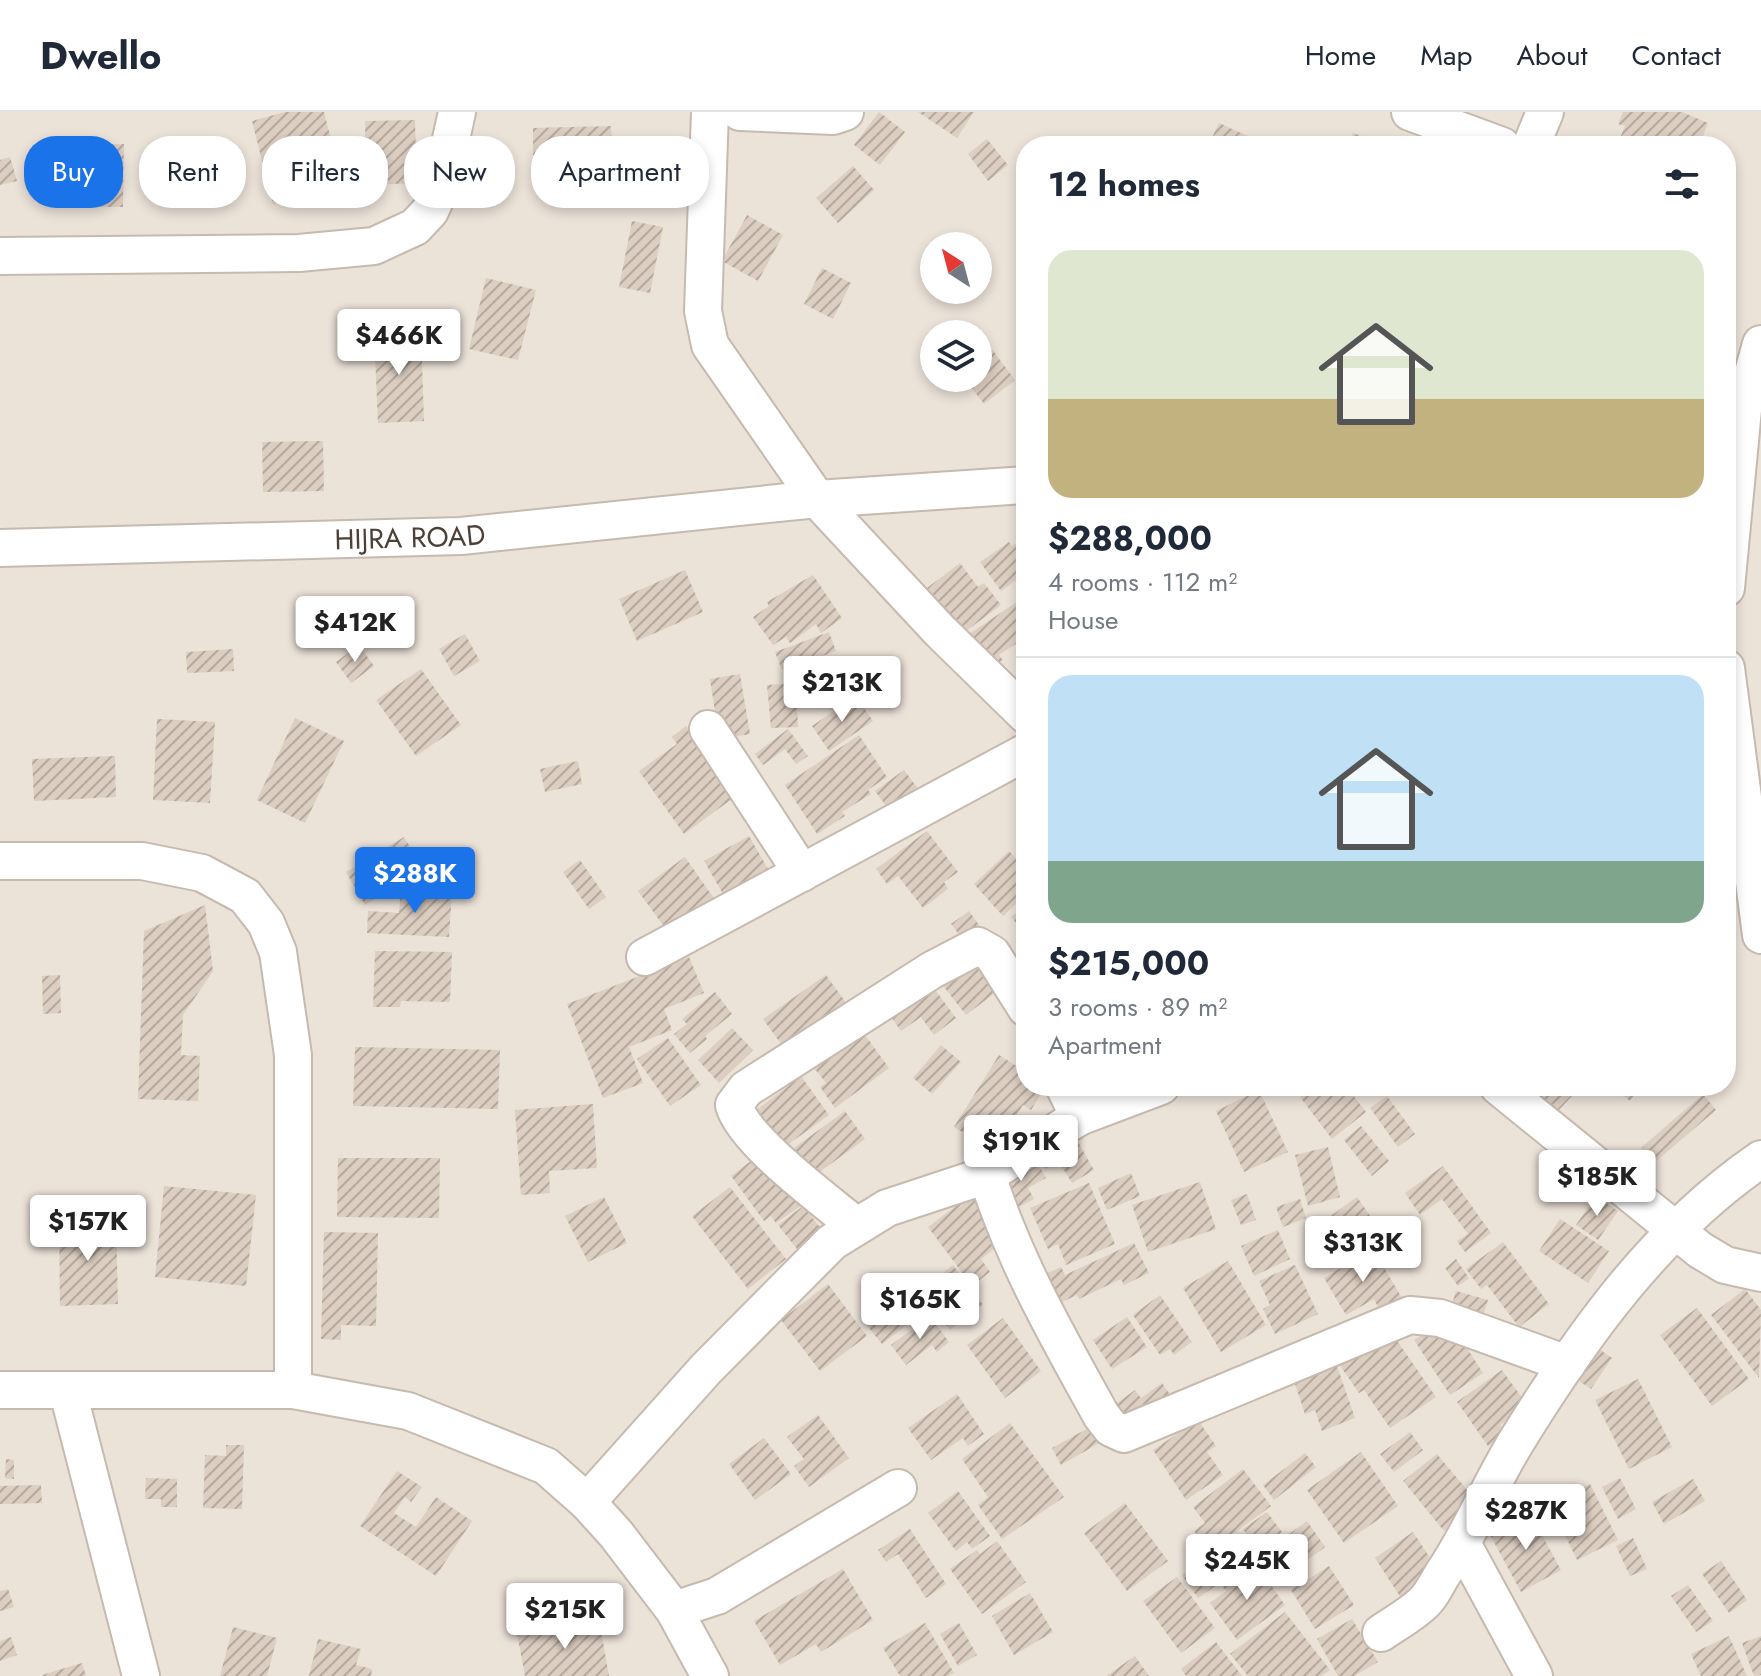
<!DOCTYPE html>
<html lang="en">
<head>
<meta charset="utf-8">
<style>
  body { margin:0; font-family:Jost,sans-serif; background:#f2f2f3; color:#1f2937; height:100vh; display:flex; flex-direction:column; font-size:30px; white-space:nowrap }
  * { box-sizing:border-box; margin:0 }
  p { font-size:26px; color:#747a83 }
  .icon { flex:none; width:44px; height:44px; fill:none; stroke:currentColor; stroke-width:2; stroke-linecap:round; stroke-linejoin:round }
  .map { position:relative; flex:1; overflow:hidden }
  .sheet { position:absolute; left:1016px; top:24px; width:720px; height:960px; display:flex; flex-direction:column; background:#fff; border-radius:32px; box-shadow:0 4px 12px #0003 }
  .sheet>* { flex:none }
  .banner { position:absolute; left:24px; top:24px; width:760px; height:72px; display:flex; gap:16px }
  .needle { width:52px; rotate:324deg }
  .buttons { position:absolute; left:920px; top:120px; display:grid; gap:16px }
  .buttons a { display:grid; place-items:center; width:72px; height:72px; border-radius:50%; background:#fff; box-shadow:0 4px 12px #0003; font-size:40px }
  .price { position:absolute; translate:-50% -68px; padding:0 18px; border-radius:8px; background:#fff; color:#222; font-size:26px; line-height:52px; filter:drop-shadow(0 2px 4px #0008) }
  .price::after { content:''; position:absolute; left:50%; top:48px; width:24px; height:18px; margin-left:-12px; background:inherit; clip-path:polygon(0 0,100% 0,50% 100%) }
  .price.selected { background:#1a73e8; color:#fff }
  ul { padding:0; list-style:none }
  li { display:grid; align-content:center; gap:16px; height:424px; padding:0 32px }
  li+li { border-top:2px solid #e0e1e3 }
  li span { display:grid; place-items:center; height:248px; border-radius:24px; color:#555 }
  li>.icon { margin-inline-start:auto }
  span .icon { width:144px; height:144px; fill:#fffc; stroke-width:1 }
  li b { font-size:34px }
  h2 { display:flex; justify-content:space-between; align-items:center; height:96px; padding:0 32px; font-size:34px }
  .chip { padding:0 28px; border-radius:32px; background:#fff; box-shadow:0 4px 12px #0003; font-size:28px; line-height:72px }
  .chip.selected { background:#1a73e8; color:#fff }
  header { display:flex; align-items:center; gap:48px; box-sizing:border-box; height:112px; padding:0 40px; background:#fff; border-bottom:2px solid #e0e1e3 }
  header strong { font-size:38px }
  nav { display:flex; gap:44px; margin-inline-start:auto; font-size:28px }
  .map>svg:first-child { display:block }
  .residential { fill:#ebe2d8; fill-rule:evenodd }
  .building { fill:url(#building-hatch) }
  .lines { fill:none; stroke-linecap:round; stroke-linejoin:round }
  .minor-casing { stroke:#c6baaf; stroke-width:40 }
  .minor { stroke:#fff; stroke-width:36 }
  .labels { text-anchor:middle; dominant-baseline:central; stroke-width:6; stroke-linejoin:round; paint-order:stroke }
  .street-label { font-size:28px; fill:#4c4137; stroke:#fff }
</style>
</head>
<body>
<header>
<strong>Dwello</strong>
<nav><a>Home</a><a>Map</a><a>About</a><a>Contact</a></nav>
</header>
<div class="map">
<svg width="1761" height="1564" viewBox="0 0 1761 1564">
  <defs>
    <pattern id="building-hatch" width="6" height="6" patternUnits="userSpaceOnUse" patternTransform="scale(2)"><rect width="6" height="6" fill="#ddcec2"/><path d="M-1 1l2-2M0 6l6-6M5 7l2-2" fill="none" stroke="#b5a99e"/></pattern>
  </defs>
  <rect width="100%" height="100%" fill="#f7f1eb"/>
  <path class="residential" d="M0 0H1761V1564H0ZM1026 34H1726V974H1026ZM934 134H978V178H934ZM934 222H978V266H934Z"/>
  <path class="building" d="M285 0H324L343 73 273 92 252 9Z
    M879 0 905 20 880 53 854 33Z
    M918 0H974L957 26Z
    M1623 0H1682L1708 11 1699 34H1626L1618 31 1625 14 1618 12Z
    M415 8 417 71 366 73 365 9Z
    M1219 11 1270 34H1208Z
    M611 14 613 58 533 60V16Z
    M1353 21 1389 34H1349Z
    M987 27 1008 53 988 69 968 42Z
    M71 32H124L123 95H71Z
    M10 45 17 69 0 73V48Z
    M853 54 874 78 838 111 816 86Z
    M747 103 783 123 758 169 722 149Z
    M632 109 663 115 650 181 619 175Z
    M822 156 851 171 833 207 804 192Z
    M486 166 536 178 518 248 469 237Z
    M973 212 1015 268 984 292 964 266H978V222H960Z
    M421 219 424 309 378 311 374 221Z
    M323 329 324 379 263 380 262 330Z
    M1023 427 1026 461 1001 479 980 450 1009 430 1012 434Z
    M960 451 978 475 984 471 1001 493 962 522 927 476Z
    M685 458 703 500 637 529 619 487Z
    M813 463 842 506 821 521 816 512 790 531 786 525 773 533 753 505 769 494 767 490Z
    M1026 484V535L1022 528 999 543 1003 548 991 555 969 522Z
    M829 520 836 539 782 558 775 540Z
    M465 522 480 549 454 564 439 537Z
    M359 533 374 554 351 571 336 550Z
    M233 537 234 559 187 561 186 540Z
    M421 557 461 613 416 644 376 588Z
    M740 562 750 622 719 627 710 567Z
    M796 571 798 615 771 616 767 573Z
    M856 584 873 609 829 639 812 614Z
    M295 606 344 629 305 711 257 688Z
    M157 607 215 610 210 691 153 688Z
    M686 614 736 684 684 722 639 659 677 632 672 625Z
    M788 617 808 644 796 652 785 637 763 653 755 642Z
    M859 623 887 665 868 678 871 682 842 700 845 704 817 722 785 673Z
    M115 644 116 685 34 689 32 647Z
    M578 649 582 672 545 680 540 657Z
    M904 658 925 686 896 707 875 679Z
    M927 719 958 760 944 770 948 777 923 796 898 764 887 772 876 757Z
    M749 724 771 762 726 787 704 749Z
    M404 725 424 757 365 793 346 760Z
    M1009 739 1026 758V783L1003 804 974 772Z
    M685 745 720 795 671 824 638 779Z
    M580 748 606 785 589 797 563 760Z
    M401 777 452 780 449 825 367 821 368 799 399 801Z
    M205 793 213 859 183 903 181 943 200 944 198 989 138 987 144 819Z
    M1026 793V823L1011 805Z
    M969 799 981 816 964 829 951 812Z
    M375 839 452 840 450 890 401 889 400 895H373Z
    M967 843 996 880 966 903 937 866Z
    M689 845 704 881 664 897 672 918 629 935 643 971 603 986 567 892Z
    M60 863 61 901 43 902 42 864Z
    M826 863 852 899 789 943 763 907Z
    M930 871 956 906 934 923 921 905 901 919 888 901Z
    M715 880 732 902 705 924 707 927 690 941 674 922 687 912 682 907Z
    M732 916 753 938 719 971 698 948Z
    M860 916 889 956 835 996 820 975 826 971 811 952Z
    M668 926 701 973 670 994 637 947Z
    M941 933 961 950 932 982 913 966Z
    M355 935 500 938 498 997 353 994Z
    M999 943 1026 960V974H1046L1031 998 1023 993 989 1047 966 1033 971 1025 954 1015Z
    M801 964 829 1003 786 1034 781 1026 773 1032 751 1002Z
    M1313 974H1346L1366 1000 1332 1027 1300 985Z
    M1549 974H1580L1572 983 1564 976 1572 984 1558 999 1541 984Z
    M1610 974H1641L1630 989Z
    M1259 978 1288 1040 1244 1060 1216 999Z
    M1703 982 1716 998 1654 1051 1641 1036Z
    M1387 984 1415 1022 1398 1035 1370 996Z
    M593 992 597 1056 549 1059 550 1081 521 1083 515 998Z
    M845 999 865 1027 814 1064 794 1036Z
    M1361 1014 1389 1049 1372 1064 1344 1028Z
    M1073 1021 1094 1058 1072 1071 1059 1050 1046 1057 1038 1042Z
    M1328 1035 1340 1085 1308 1094 1295 1043Z
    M763 1040 802 1093 776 1111 771 1104 764 1109 731 1064Z
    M1034 1045 1046 1066 1028 1076 1034 1087 1013 1098 996 1066Z
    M338 1046H440L439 1106 337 1105Z
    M1443 1054 1491 1121 1465 1140 1457 1129 1468 1122 1442 1087 1420 1103 1405 1081Z
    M1131 1061 1140 1084 1107 1098 1098 1076Z
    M1200 1070 1216 1117 1148 1140 1132 1093Z
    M1089 1071 1115 1132 1066 1153 1058 1132 1048 1137 1030 1096Z
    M164 1074 256 1083 246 1174 155 1165Z
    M730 1075 786 1147 748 1177 692 1104Z
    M972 1082 1002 1122 998 1134 981 1147 990 1160 972 1174 928 1115Z
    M1247 1082 1256 1108 1241 1113 1231 1088Z
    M1596 1084 1618 1099 1598 1128 1576 1113Z
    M604 1085 627 1131 588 1150 565 1104Z
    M1357 1085 1380 1118 1337 1148 1314 1116Z
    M1300 1087 1306 1106 1283 1115 1276 1095Z
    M803 1094 822 1118 797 1137 778 1113Z
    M1560 1107 1609 1139 1588 1171 1539 1139Z
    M116 1108 118 1192 60 1194 59 1109Z
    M1278 1118 1290 1147 1254 1164 1241 1134Z
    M324 1120 378 1121 376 1214 341 1213V1228L321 1227Z
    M1503 1130 1549 1192 1519 1215 1487 1173 1481 1177 1466 1157Z
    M1134 1131 1149 1161 1124 1173 1121 1167 1079 1187 1077 1183 1053 1194 1039 1165 1061 1155 1065 1163Z
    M1373 1137 1402 1186 1380 1199 1374 1187 1346 1203 1324 1166Z
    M1456 1147 1469 1166 1458 1174 1445 1156Z
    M1228 1149 1266 1213 1221 1240 1183 1176Z
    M953 1153 983 1193 950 1218 920 1179Z
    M1295 1153 1318 1202 1275 1222 1263 1197 1270 1193 1259 1169Z
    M828 1172 867 1224 820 1259 781 1208Z
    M900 1174 922 1201 882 1232 860 1205Z
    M1745 1177 1761 1198 1759 1266 1711 1203Z
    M1456 1179 1488 1188 1481 1211 1449 1202Z
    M1160 1183 1192 1230 1174 1243 1170 1237 1160 1243 1133 1203Z
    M1697 1196 1749 1267 1712 1294 1660 1223Z
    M930 1204 949 1230 937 1240 932 1233 906 1253 891 1233Z
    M1127 1205 1147 1235 1112 1257 1093 1228Z
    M1003 1206 1041 1259 1005 1286 967 1233Z
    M1389 1217 1436 1285 1390 1316 1364 1278 1359 1281 1339 1252Z
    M1427 1220 1463 1230 1483 1261 1450 1283 1414 1228Z
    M1592 1232 1612 1246 1591 1277 1570 1263Z
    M1336 1251 1355 1306 1322 1319 1315 1298 1305 1302 1293 1266Z
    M1502 1258 1528 1294 1500 1313 1506 1321 1488 1334 1457 1290Z
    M1638 1267 1672 1335 1629 1357 1595 1288Z
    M1162 1271 1171 1284 1122 1312 1110 1296 1135 1278 1141 1286Z
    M957 1282 984 1322 968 1334 963 1326 931 1348 908 1316Z
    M818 1303 849 1346 809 1375 794 1354 804 1347 787 1325Z
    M1198 1308 1216 1334 1207 1340 1223 1363 1186 1388 1153 1338Z
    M1010 1311 1064 1385 1002 1427 978 1393 988 1385 962 1347Z
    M1092 1314 1101 1330 1061 1353 1052 1336Z
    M1410 1320 1423 1338 1394 1360 1380 1342Z
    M764 1326 791 1362 755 1388 729 1352Z
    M226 1333H244L242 1397 203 1396 205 1343 226 1344Z
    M1361 1340 1398 1394 1344 1431 1307 1378Z
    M1305 1341 1316 1355 1274 1388 1263 1373Z
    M1437 1342 1478 1391 1444 1419 1403 1369Z
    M6 1347 14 1348V1367L5 1366Z
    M1243 1357 1271 1394 1210 1439 1194 1419 1205 1411 1193 1395Z
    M397 1359 422 1375 411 1390 405 1385 394 1401 416 1415 436 1385 472 1409 436 1464 360 1414Z
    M146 1366 177 1367V1395H161V1387H145Z
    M1620 1366 1636 1397 1618 1407 1602 1375Z
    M1693 1367 1705 1389 1664 1412 1652 1390Z
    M1590 1372 1618 1428 1577 1448 1549 1391Z
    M41 1373 42 1391 0 1392V1374Z
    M958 1379 990 1424 972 1437 967 1430 956 1439 928 1401Z
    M1125 1391 1168 1449 1127 1479 1084 1421Z
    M1267 1400 1282 1420 1257 1437 1243 1417Z
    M1530 1401 1561 1458 1521 1480 1490 1423Z
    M1307 1409 1325 1435 1280 1468 1261 1443Z
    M910 1417 946 1472 926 1486 898 1442 886 1450 878 1438Z
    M1413 1420 1440 1461 1401 1486 1375 1446Z
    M1633 1426 1647 1457 1630 1464 1616 1434Z
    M997 1429 1026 1470 982 1502 950 1457 977 1438 980 1442Z
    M1216 1438 1232 1462 1198 1486 1182 1463Z
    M1721 1449 1747 1488 1729 1501 1702 1462Z
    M1255 1451 1285 1493 1237 1528 1210 1491 1226 1479 1223 1475Z
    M1329 1454 1354 1493 1315 1517 1291 1478Z
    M843 1457 873 1508 821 1540 816 1532 780 1553 754 1509Z
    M1177 1465 1215 1516 1181 1541 1143 1489Z
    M1688 1473 1713 1509 1696 1520 1671 1484Z
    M8 1477 14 1495 0 1499V1479Z
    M1030 1481 1053 1520 1014 1543 992 1504Z
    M1285 1500 1330 1558 1321 1564H1248L1230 1542Z
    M599 1507 609 1564H525L517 1522Z
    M1352 1507 1378 1550 1354 1564H1338L1317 1527Z
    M925 1511 954 1561 949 1564H900L883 1536Z
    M959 1511 977 1543 958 1554 940 1522Z
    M233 1515 277 1526 267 1564H220Z
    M1729 1524 1747 1564H1701L1691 1542Z
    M1761 1524V1563L1754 1564 1742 1531Z
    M11 1525 17 1543 0 1549V1529Z
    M318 1527 361 1537 356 1553 372 1557 371 1564H309Z
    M1216 1530 1242 1564H1186L1181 1557Z
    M1135 1544 1149 1564H1106Z
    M82 1551 86 1564H43L42 1563Z"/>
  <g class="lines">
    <defs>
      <g id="minor">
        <path d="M710 0 703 199 710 233 817 387 940 519 1026 603"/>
        <path d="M740 0 833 4 845 0"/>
        <path d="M1410 0 1502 34"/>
        <path d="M1531 34 1545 0"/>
        <path d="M0 144 299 141 374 134 415 115 430 99 440 77 457 0"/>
        <path id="s1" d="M0 436 461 424 817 387 1026 373"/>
        <path d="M1726 476 1743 297 1761 232"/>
        <path d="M1726 556 1761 823"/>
        <path d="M708 617 802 761"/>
        <path d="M0 749H142L202 761 245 784 266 811 278 840 293 943V1278"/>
        <path d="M645 845 1026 640"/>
        <path d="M1064 974 1079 1005"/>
        <path d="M1498 974 1700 1138 1725 1153 1761 1161"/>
        <path d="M987 1063C1014 1149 1058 1225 1101 1303L1111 1316 1124 1322 1410 1203 1440 1206 1567 1252"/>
        <path d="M855 1113C825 1088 743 1028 734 993L746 977 932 858 978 834 992 842 1026 896"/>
        <path d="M0 1278H293L408 1299 546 1354 587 1390 616 1422 674 1498 710 1564"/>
        <path d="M68 1280 141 1564"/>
        <path d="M587 1390 706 1257 832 1130 887 1096 987 1063 1079 1005 1161 974"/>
        <path d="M1463 1433 1534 1564"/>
        <path d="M674 1498 717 1484 898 1376"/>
        <path d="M1381 1521C1394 1512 1409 1504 1421 1493 1430 1486 1436 1473 1442 1463 1471 1421 1489 1374 1516 1330 1582 1223 1656 1119 1761 1047"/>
      </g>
    </defs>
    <use href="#minor" class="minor-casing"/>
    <use href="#minor" class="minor"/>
  </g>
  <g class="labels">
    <g class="street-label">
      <text stroke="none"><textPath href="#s1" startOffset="410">HIJRA ROAD</textPath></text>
    </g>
  </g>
</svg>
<div class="buttons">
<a><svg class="needle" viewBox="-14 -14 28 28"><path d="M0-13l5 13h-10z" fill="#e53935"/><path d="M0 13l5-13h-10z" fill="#747a83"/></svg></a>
<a><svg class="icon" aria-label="layers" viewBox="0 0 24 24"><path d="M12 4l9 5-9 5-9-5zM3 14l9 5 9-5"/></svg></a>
</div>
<b class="price" style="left:399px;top:265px">$466K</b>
<b class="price" style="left:355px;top:552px">$412K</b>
<b class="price" style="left:842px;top:612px">$213K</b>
<b class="price selected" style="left:415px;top:803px">$288K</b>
<b class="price" style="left:1021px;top:1071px">$191K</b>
<b class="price" style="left:1597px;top:1106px">$185K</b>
<b class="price" style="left:88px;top:1151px">$157K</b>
<b class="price" style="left:1363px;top:1172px">$313K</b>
<b class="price" style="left:920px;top:1229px">$165K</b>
<b class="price" style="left:1526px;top:1440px">$287K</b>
<b class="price" style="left:1247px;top:1490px">$245K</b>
<b class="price" style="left:565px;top:1539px">$215K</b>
<div class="banner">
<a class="chip selected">Buy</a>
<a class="chip">Rent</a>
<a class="chip">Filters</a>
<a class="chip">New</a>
<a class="chip">Apartment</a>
</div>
<section class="sheet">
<h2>12 homes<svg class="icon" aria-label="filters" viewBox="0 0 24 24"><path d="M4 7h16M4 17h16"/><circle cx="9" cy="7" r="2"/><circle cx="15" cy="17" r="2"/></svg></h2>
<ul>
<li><span style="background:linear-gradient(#dfe7d0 60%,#c2b280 0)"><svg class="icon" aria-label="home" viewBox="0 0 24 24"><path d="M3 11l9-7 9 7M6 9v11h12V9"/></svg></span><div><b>$288,000</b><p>4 rooms · 112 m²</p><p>House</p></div></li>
<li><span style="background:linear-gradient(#bfe0f5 75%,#7fa58c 0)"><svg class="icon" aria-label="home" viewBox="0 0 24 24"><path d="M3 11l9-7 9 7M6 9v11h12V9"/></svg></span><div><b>$215,000</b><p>3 rooms · 89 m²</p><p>Apartment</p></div></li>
</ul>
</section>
</div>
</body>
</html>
